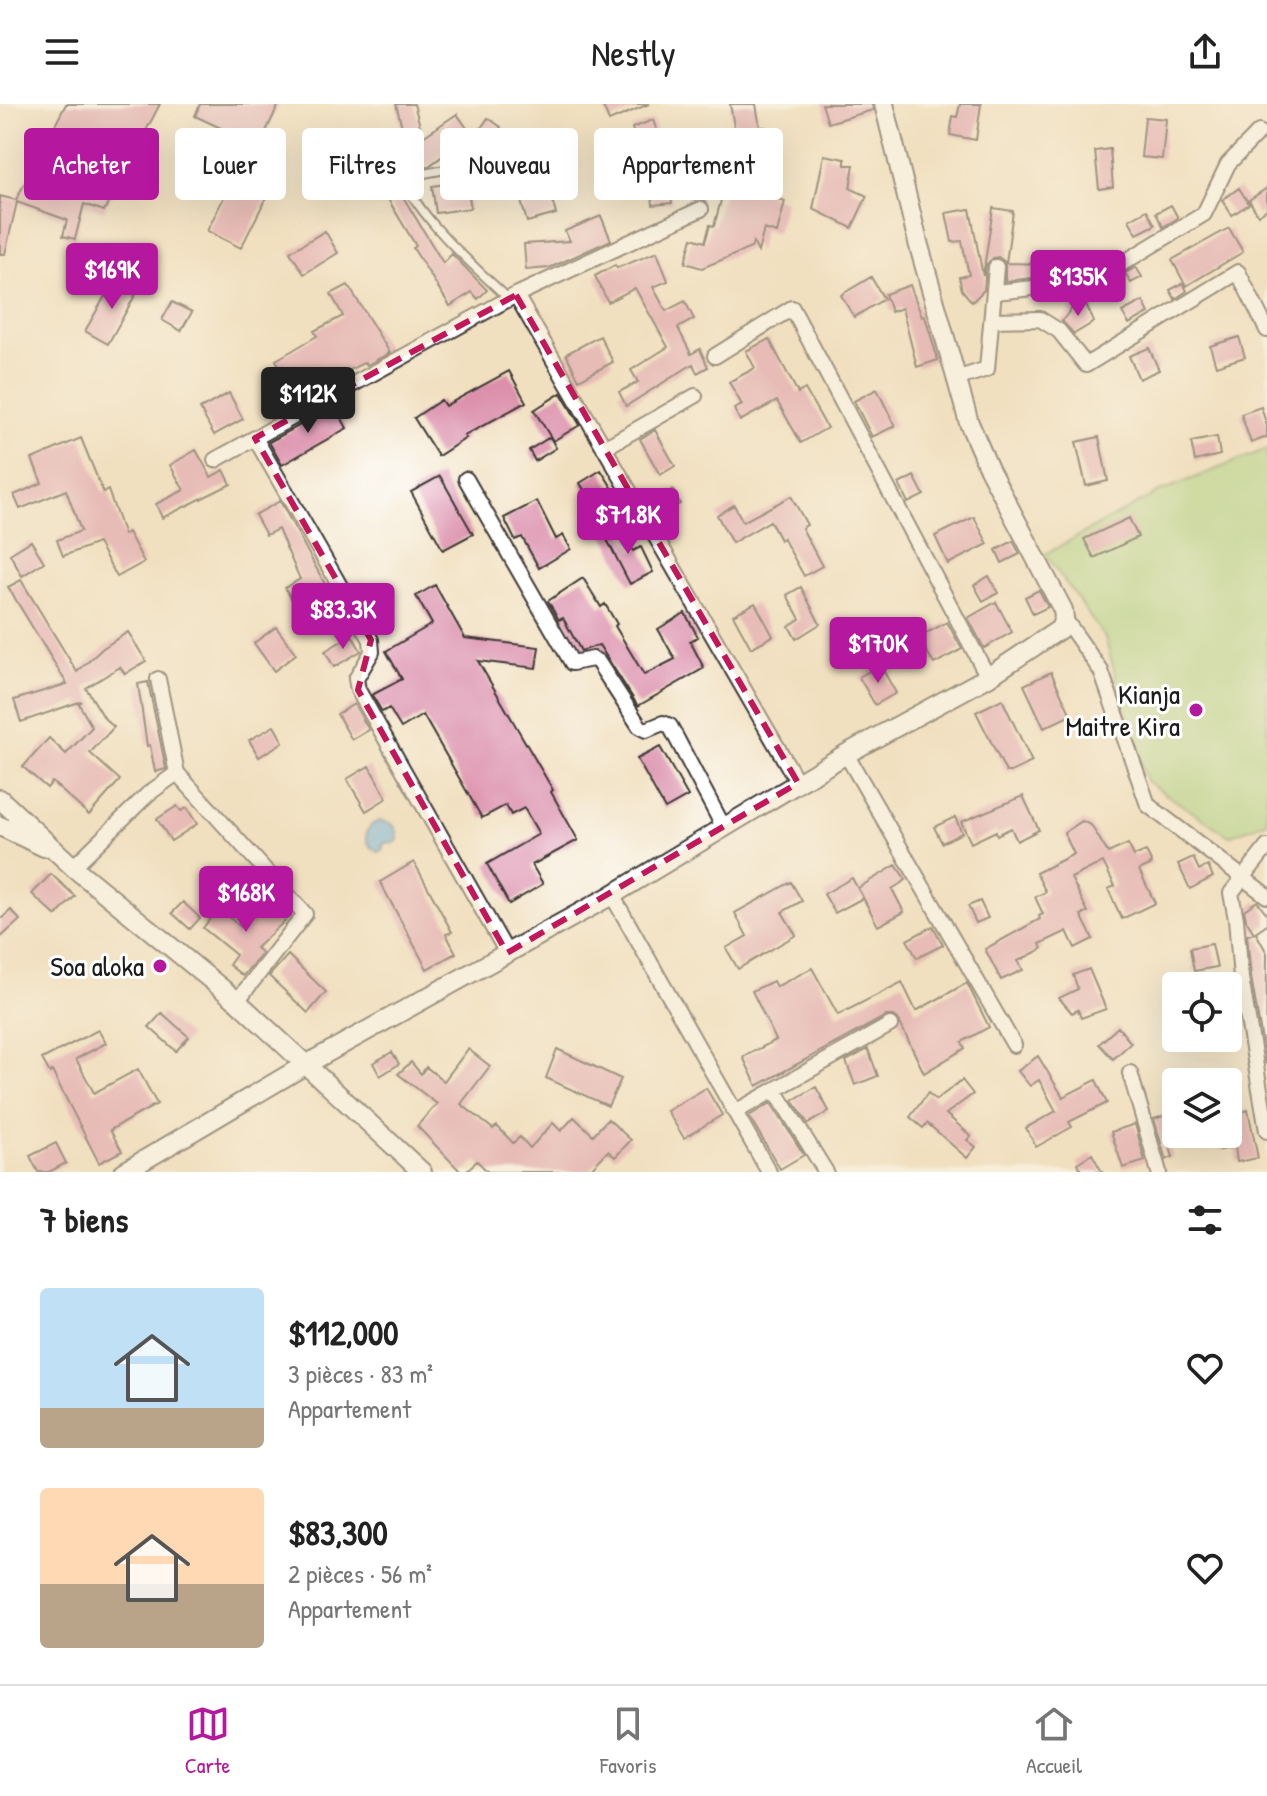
<!DOCTYPE html>
<html lang="fr">
<head>
<meta charset="utf-8">
<style>
  body { margin:0; font-family:"Patrick Hand",sans-serif; background:#f2f2f2; color:#222; height:100vh; display:flex; flex-direction:column; font-size:30px; white-space:nowrap }
  * { box-sizing:border-box; margin:0 }
  p { font-size:26px; color:#767676 }
  .icon { flex:none; width:44px; height:44px; fill:none; stroke:currentColor; stroke-width:2; stroke-linecap:round; stroke-linejoin:round }
  .map { position:relative; height:1068px; overflow:hidden }
  .panel { display:flex; flex-direction:column; background:#fff; flex:1 }
  .panel>* { flex:none }
  .guide { position:absolute; left:24px; top:24px; width:800px; height:72px; display:flex; gap:16px }
  .tools { position:absolute; left:1162px; top:868px; display:grid; gap:16px }
  .tools a { display:grid; place-items:center; width:80px; height:80px; border-radius:8px; background:#fff; box-shadow:0 8px 32px #0002; font-size:40px }
  .price { position:absolute; translate:-50% -68px; padding:0 18px; border-radius:8px; background:#b5179e; color:#fff; font-size:26px; line-height:52px; filter:drop-shadow(0 2px 4px #0008) }
  .price::after { content:''; position:absolute; left:50%; top:48px; width:24px; height:18px; margin-left:-12px; background:inherit; clip-path:polygon(0 0,100% 0,50% 100%) }
  .price.active { background:#222; color:#fff }
  ul { padding:0; list-style:none }
  li { display:flex; align-items:center; gap:24px; height:200px; padding:0 40px }
  li span { display:grid; place-items:center; flex:none; width:224px; height:160px; border-radius:8px; color:#555 }
  li>.icon { margin-inline-start:auto }
  span .icon { width:96px; height:96px; fill:#fffc; stroke-width:1 }
  li b { font-size:34px }
  h2 { display:flex; justify-content:space-between; align-items:center; height:96px; padding:0 40px; font-size:34px }
  .tag { padding:0 28px; border-radius:8px; background:#fff; box-shadow:0 8px 32px #0002; font-size:28px; line-height:72px }
  .tag.active { background:#b5179e; color:#fff }
  header { display:flex; justify-content:space-between; align-items:center; height:104px; padding:0 40px; background:#fff; font-size:36px; font-weight:600 }
  .dock { display:flex; justify-content:space-around; align-items:center; height:112px; border-top:2px solid #e0e0e0; background:#fff; font-size:22px; color:#767676 }
  .dock a { display:grid; justify-items:center; gap:4px }
  .dock .active { color:#b5179e }
  .map>svg:first-child { display:block }
  .green { fill:#a6d482; stroke:#61784f; stroke-width:2 }
  .water { fill:#70b6e7; stroke:#466982; stroke-width:2 }
  .building { fill:#dc8fab }
  .lines { fill:none; stroke-linecap:round; stroke-linejoin:round }
  .service-casing { stroke:#3c3935; stroke-width:11 }
  .minor-casing { stroke:#3c3935; stroke-width:18 }
  .tertiary-casing { stroke:#3c3935; stroke-width:22 }
  .service { stroke:#fff; stroke-width:7 }
  .minor { stroke:#fff; stroke-width:14 }
  .tertiary { stroke:#fff; stroke-width:18 }
  .marked { fill:none; stroke:#c2185b; stroke-width:6; stroke-dasharray:16 10; stroke-linejoin:round }
  .poi-dot { fill:#b5179e; stroke:#fff; stroke-width:3 }
  .labels { text-anchor:middle; dominant-baseline:central; stroke-width:6; stroke-linejoin:round; paint-order:stroke }
  .poi-label { font-size:28px; fill:#1c1c1c; stroke:#fff; text-anchor:end }
</style>
</head>
<body>
<header><svg class="icon" aria-label="menu" viewBox="0 0 24 24"><path d="M4 6h16M4 12h16M4 18h16"/></svg>Nestly<svg class="icon" aria-label="share" viewBox="0 0 24 24"><path d="M12 15V3M7 8l5-5 5 5M5 13v7h14v-7"/></svg></header>
<div class="map">
<svg width="1267" height="1068" viewBox="0 0 1267 1068">
  <rect width="100%" height="100%" fill="#fff"/>
  <filter id="ink" filterUnits="userSpaceOnUse"><feTurbulence type="fractalNoise" baseFrequency=".0125" numOctaves="2"/><feDisplacementMap in="SourceGraphic" scale="16" xChannelSelector="R" yChannelSelector="G"/><feConvolveMatrix kernelMatrix="1 2 1 2 8 2 1 2 1" color-interpolation-filters="sRGB"/></filter>
  <filter id="wash" filterUnits="userSpaceOnUse"><feTurbulence type="fractalNoise" baseFrequency=".006" numOctaves="4" result="noise"/><feDisplacementMap in="SourceGraphic" scale="32" xChannelSelector="R" yChannelSelector="G"/><feGaussianBlur stdDeviation="1.8" result="paint"/><feColorMatrix in="noise" values="0 0 0 0 0 0 0 0 0 0 0 0 0 0 0 0 0 1.4 0 .05"/><feComposite in="paint" operator="in"/></filter>
  <g filter="url(#wash)">
    <rect width="100%" height="100%" fill="#f1e0c0"/>
    <path class="green" d="M1267 345V718L1229 732 1146 677 1105 534 1045 450 1159 388Z"/>
    <path class="water" d="M380 717C393 718 398 723 398 736L393 740 388 738 382 741 383 745 379 748C362 741 362 722 380 717Z"/>
    <g id="blocks">
      <path class="building" d="M66 0H160L104 107 84 100 75 135 63 132 67 116 17 98 5 150H0V92L16 96Z
        M200 0H279L259 42 195 12Z
        M396 0H414L423 33 457 10 474 34 488 14 501 23 486 44 468 57 464 56 455 43 429 62 406 66 402 52 409 51Z
        M602 0H649L609 17Z
        M730 0H756L760 24 765 23 769 48 745 52 747 66 727 77 772 90 771 93 785 97 777 129 764 125 758 148 753 138 751 144 702 164 685 159 692 134 705 138 710 121 714 122 726 78 693 96 678 65 681 44 727 52 724 34 734 33 735 28Z
        M822 0H872L873 6 828 19Z
        M960 0H981L976 36 950 31 953 12 957 13Z
        M1145 13 1166 15 1162 55 1141 53Z
        M653 16 661 38 639 46 632 24Z
        M1110 45 1113 83 1099 85 1095 47Z
        M824 51 845 55V61H854L850 84 867 92 852 124 813 105Z
        M240 61 274 78 241 144 207 127Z
        M388 68 443 159 452 150 487 186 478 195 472 188 450 202 413 144 416 142 376 75Z
        M669 76 672 99 653 101 651 78Z
        M466 77 471 104 436 109 432 82Z
        M548 82 556 110 527 118 519 90Z
        M1239 84 1249 100 1232 111 1222 96Z
        M1267 84V105L1258 111 1249 96Z
        M1171 101 1178 114 1163 123 1156 109Z
        M993 104 1013 107 1006 159 1042 160V173L1005 177V158L998 153 993 154 986 161 984 186 972 198 962 186 959 173 969 171 962 137 952 138 946 109 970 105 983 172Z
        M1147 106 1155 121 1137 130 1129 116Z
        M601 112 611 136 549 164 526 166 524 140 570 137 565 127Z
        M1229 124 1243 148 1186 182 1172 156Z
        M325 127 338 149 304 170 290 148Z
        M657 148 668 177 653 183 666 207 685 197 694 215 678 224 691 250 700 245 708 263 697 269 693 260 626 302 619 288 638 278 631 266 668 243 635 184 608 198 595 172 615 161 617 164Z
        M1136 163 1142 173 1131 179 1125 169Z
        M116 173 138 186 108 240 85 227Z
        M871 173 884 195 854 213 841 191Z
        M1183 179 1187 187 1175 195 1170 186Z
        M348 181 390 249 367 261 365 258 334 274 330 267 294 288 276 256 317 232 314 227 343 212 331 190Z
        M910 181 922 213 925 212 938 256 917 263 902 204 891 208 885 190Z
        M1143 197 1149 209 1129 220 1122 208Z
        M172 198 192 208 181 227 162 216Z
        M1085 198 1094 218 1074 230 1062 217 1072 204Z
        M600 232 613 258 579 276 566 250Z
        M1239 233 1245 253 1216 262 1210 242Z
        M769 235 798 289 805 285 827 324 801 339 777 297 740 317 734 305 742 301 729 278 755 264 746 247Z
        M1149 244 1159 266 1139 275 1129 252Z
        M509 267 526 298 464 332 466 334 438 352 414 314 441 296 445 302Z
        M877 285 895 322 872 333 854 297Z
        M229 289 243 315 214 331 200 305Z
        M561 289 580 321 553 337 534 306Z
        M335 302 347 324 282 361 269 338Z
        M1261 303 1267 322V333L1251 339 1241 310Z
        M655 326 675 362 660 371 640 335Z
        M550 333 556 344 535 357 529 346Z
        M1099 333 1108 377 1086 382 1076 338Z
        M1217 333 1220 351 1195 357 1191 338Z
        M81 334 103 388 108 386 124 431 128 428 144 458 117 473 98 439 63 452 57 436 81 427 66 386 20 405 14 391 42 379 32 355Z
        M196 346 211 373 224 366 231 380 162 414 156 400 184 386 170 361Z
        M601 366 623 401 601 414 580 379Z
        M440 372 473 430 443 446 411 388Z
        M914 372 924 391 908 399 899 380Z
        M673 385 680 400 659 411 652 396Z
        M791 392 807 421 802 424 822 462 804 472 783 434 780 436 770 417 732 439 717 411 734 401 743 418Z
        M280 397 332 493 325 498 329 504 314 514 310 507 302 512 285 484 300 475 278 425 266 431 255 411Z
        M537 397 556 435 563 431 571 445 539 464 522 433 515 436 504 414Z
        M974 413 988 440 948 460 935 432Z
        M1129 414 1138 433 1094 454 1084 435Z
        M617 420 633 447 641 443 653 468 630 480 603 428Z
        M31 437 44 458 22 472 10 450Z
        M1013 437 1020 450 1002 459 996 446Z
        M989 472 998 489 983 497 974 481Z
        M583 474 601 503 605 500 617 520 615 522 644 571 675 555 658 525 685 509 698 533 690 537 704 564 638 602 599 541 581 547 563 514 559 516 548 497Z
        M21 476 77 568 103 544 128 528 146 557 125 570 120 563 86 584 105 615 114 623 90 649 120 676 89 711 52 678 47 684 23 663 49 634 66 650 92 623 79 600 82 597 21 618 14 596 67 580 8 483Z
        M435 481 465 534 539 543 536 564 478 557 553 686 551 688 578 736 532 761 543 780 509 800 487 760 539 730 524 704 511 711 506 701 482 714 423 611 401 624 389 604 382 608 372 591 402 575 386 547 432 520 416 492Z
        M801 483 820 520 796 535 789 522 800 515 787 491Z
        M1039 486 1048 503 1033 510 1025 493Z
        M996 498 1012 528 984 544 968 514Z
        M755 499 773 532 751 544 733 511Z
        M947 518 962 545 934 560 919 533Z
        M276 523 296 550 274 567 254 539Z
        M352 531 361 547 334 563 325 547Z
        M880 561 896 589 875 601 859 573Z
        M1051 568 1071 611 1044 624 1024 581Z
        M148 578 166 665 155 668 150 641 147 642 138 580Z
        M1002 595 1032 658 1011 668H1006L976 608Z
        M354 600 369 626 352 636 337 610Z
        M274 622 283 638 259 653 249 636Z
        M660 643 688 692 665 705 637 655Z
        M369 662 387 694 366 707 347 675Z
        M1023 692 1039 726 1017 737 1011 724 997 731 996 727 971 739 961 718Z
        M177 702 181 707 187 704 197 720 171 737 157 715Z
        M955 713 962 729 942 739 934 723Z
        M1082 717 1091 721 1108 749 1128 740 1134 752 1146 747 1152 760 1139 766 1155 799 1122 815 1108 785 1115 782 1103 758 1071 774 1088 808 1081 811 1093 835 1075 844 1067 827 1040 840 1042 845 1018 857 1023 866 1001 876 985 845 1040 815 1039 812 1043 810 1035 793 1046 788 1036 769 1074 750 1064 729Z
        M1193 753 1199 766 1208 762 1213 773 1190 785 1178 760Z
        M414 758 452 828 446 830 456 849 427 865 380 778Z
        M896 761 906 776 892 785 904 808 878 822 858 784Z
        M51 770 75 792 56 812 32 790Z
        M852 774 863 794 835 809 824 790Z
        M791 778 802 797 782 808 796 831 738 865 726 844 747 832 735 809Z
        M272 795 288 814 256 844 262 849 243 872 229 861 236 851 203 824 218 805 241 823Z
        M980 797 988 814 976 819 968 802Z
        M1257 797 1267 810V820L1254 829 1246 816 1244 806Z
        M183 798 200 814 190 825 172 809Z
        M11 806 20 816 0 834V816Z
        M933 822 943 841 917 854 907 836Z
        M1256 829 1267 849 1266 960 1251 873 1247 831Z
        M1212 840 1217 863 1194 867 1190 844Z
        M288 851 326 888 308 909 269 872Z
        M812 864 838 911 902 878 916 907 967 879 989 923 962 938 965 944 924 969 898 915 894 912H886L757 982 743 953 776 936 752 887 773 877 776 883Z
        M1089 865 1106 905 1081 914 1078 906 1072 909 1059 894 1078 885 1073 871Z
        M162 909 189 933 176 947 149 923Z
        M1118 923 1131 939 1113 955 1099 940Z
        M98 926 106 939 76 955 94 989 138 965 157 1000 110 1026 122 1047 99 1059 52 967 50 969 42 955Z
        M468 945 490 962 461 1000 493 1025 497 1022 513 1039 520 1033 530 1044 553 1019 561 1027 574 1013 593 1031 608 1015 631 1036 615 1053 608 1047 588 1068H488L477 1057 465 1068H461L417 1022 437 1000 398 970 411 958 421 970 426 963 444 977Z
        M557 945 621 975 608 1002 546 974Z
        M868 945 878 972 855 981 846 957Z
        M392 948 399 960 380 972 373 959Z
        M1038 952 1063 993 1096 976 1107 999 1069 1018 1072 1023 1036 1043 1026 1024 1056 1007 1039 976 1030 982 1018 967Z
        M1228 974H1230L1242 1008 1248 1006 1258 1054 1237 1058 1235 1043 1220 1046 1216 1030H1228Z
        M962 976 973 990 946 1010 971 1032 967 1036 976 1043 967 1054 927 1019 923 1024 910 1013 928 989 936 996Z
        M816 983 829 1007 808 1020 793 996Z
        M706 984 722 1011 684 1034 667 1007Z
        M771 999 804 1051 780 1065 749 1012Z
        M1176 1008V1034L1168 1037 1173 1053 1166 1056 1154 1015Z
        M1135 1020 1145 1057 1123 1064 1111 1028Z
        M56 1039 66 1059 49 1068H38L30 1052Z
        M1092 1050 1102 1068H1083L1077 1059Z"/>
    </g>
  </g>
  <g filter="url(#ink)">
    <use href="#blocks" fill-opacity="0" stroke="#3c3935" stroke-width="2"/>
    <g class="lines">
      <defs>
        <path id="service" d="M393 53C411 108 467 156 509 195
          M400 74 464 62"/>
        <path id="minor" d="M996 188 1081 179 1103 171 1204 110 1228 60 1259 28
          M516 191 798 679
          M992 216 1040 215 1059 227 1086 261 1238 168 1267 226
          M715 252 792 204 988 573
          M959 274 987 265 996 163
          M255 334 371 536 372 548 356 575 358 586 507 849
          M604 344 695 292
          M215 356 516 191 701 105
          M466 375 572 559 593 555 598 558 640 623 646 626 663 619 670 622 724 724
          M1064 514 1101 567 1148 701 1267 792
          M158 575 177 669 305 810 237 897
          M846 650 1014 941
          M1267 743 1231 789 1236 815 1241 874 1267 1027
          M73 763 148 690 177 669
          M612 791 769 1068
          M1130 969 1159 1068
          M775 986 826 1068
          M735 1008 890 921"/>
        <path id="tertiary" d="M0 695 73 763 237 897 422 1068
          M0 722 44 743
          M124 1068 305 961 612 791 846 650 988 573 1060 525 1064 514 1063 506 989 365 969 319 919 142 884 0"/>
      </defs>
      <use href="#service" class="service-casing"/>
      <use href="#minor" class="minor-casing"/>
      <use href="#tertiary" class="tertiary-casing"/>
      <use href="#service" class="service"/>
      <use href="#minor" class="minor"/>
      <use href="#tertiary" class="tertiary"/>
    </g>
  </g>
  <path d="M0 0H1267V1068H0ZM516 191 798 679 507 849 358 586 371 536 255 334Z" fill="#f1e0c0" fill-opacity=".55" fill-rule="evenodd"/>
  <path class="marked" d="M516 191 798 679 507 849 358 586 371 536 255 334Z"/>
  <g class="poi-dot">
    <circle cx="1196" cy="606" r="8"/>
    <circle cx="160" cy="862" r="8"/>
  </g>
  <g class="labels">
    <g class="poi-label">
      <text x="1180" y="590">Kianja<tspan x="1180" dy="32">Maitre Kira</tspan></text>
      <text x="144" y="862">Soa aloka</text>
    </g>
  </g>
</svg>
<div class="tools">
<a><svg class="icon" aria-label="locate" viewBox="0 0 24 24"><circle cx="12" cy="12" r="6"/><path d="M12 2v4M12 18v4M2 12h4M18 12h4"/></svg></a>
<a><svg class="icon" aria-label="layers" viewBox="0 0 24 24"><path d="M12 4l9 5-9 5-9-5zM3 14l9 5 9-5"/></svg></a>
</div>
<b class="price" style="left:112px;top:207px">$169K</b>
<b class="price" style="left:1078px;top:214px">$135K</b>
<b class="price active" style="left:308px;top:331px">$112K</b>
<b class="price" style="left:628px;top:452px">$71.8K</b>
<b class="price" style="left:343px;top:547px">$83.3K</b>
<b class="price" style="left:878px;top:581px">$170K</b>
<b class="price" style="left:246px;top:830px">$168K</b>
<div class="guide">
<a class="tag active">Acheter</a>
<a class="tag">Louer</a>
<a class="tag">Filtres</a>
<a class="tag">Nouveau</a>
<a class="tag">Appartement</a>
</div>
</div>
<section class="panel">
<h2>7 biens<svg class="icon" aria-label="filters" viewBox="0 0 24 24"><path d="M4 7h16M4 17h16"/><circle cx="9" cy="7" r="2"/><circle cx="15" cy="17" r="2"/></svg></h2>
<ul>
<li><span style="background:linear-gradient(#bfe0f5 75%,#b9a48a 0)"><svg class="icon" aria-label="home" viewBox="0 0 24 24"><path d="M3 11l9-7 9 7M6 9v11h12V9"/></svg></span><div><b>$112,000</b><p>3 pièces · 83 m²</p><p>Appartement</p></div><svg class="icon" aria-label="heart" viewBox="0 0 24 24"><path d="M12 20l-8-8c-3-5 5-10 8-4 3-6 11-1 8 4z"/></svg></li>
<li><span style="background:linear-gradient(#ffd9b3 60%,#b9a48a 0)"><svg class="icon" aria-label="home" viewBox="0 0 24 24"><path d="M3 11l9-7 9 7M6 9v11h12V9"/></svg></span><div><b>$83,300</b><p>2 pièces · 56 m²</p><p>Appartement</p></div><svg class="icon" aria-label="heart" viewBox="0 0 24 24"><path d="M12 20l-8-8c-3-5 5-10 8-4 3-6 11-1 8 4z"/></svg></li>
</ul>
</section>
<nav class="dock">
<a class="active"><svg class="icon" aria-label="map" viewBox="0 0 24 24"><path d="M3 6l6-2 6 2 6-2v14l-6 2-6-2-6 2zM9 4v14M15 6v14"/></svg>Carte</a>
<a><svg class="icon" aria-label="saved" viewBox="0 0 24 24"><path d="M7 4h10v16l-5-4-5 4z"/></svg>Favoris</a>
<a><svg class="icon" aria-label="home" viewBox="0 0 24 24"><path d="M3 11l9-7 9 7M6 9v11h12V9"/></svg>Accueil</a>
</nav>
</body>
</html>
